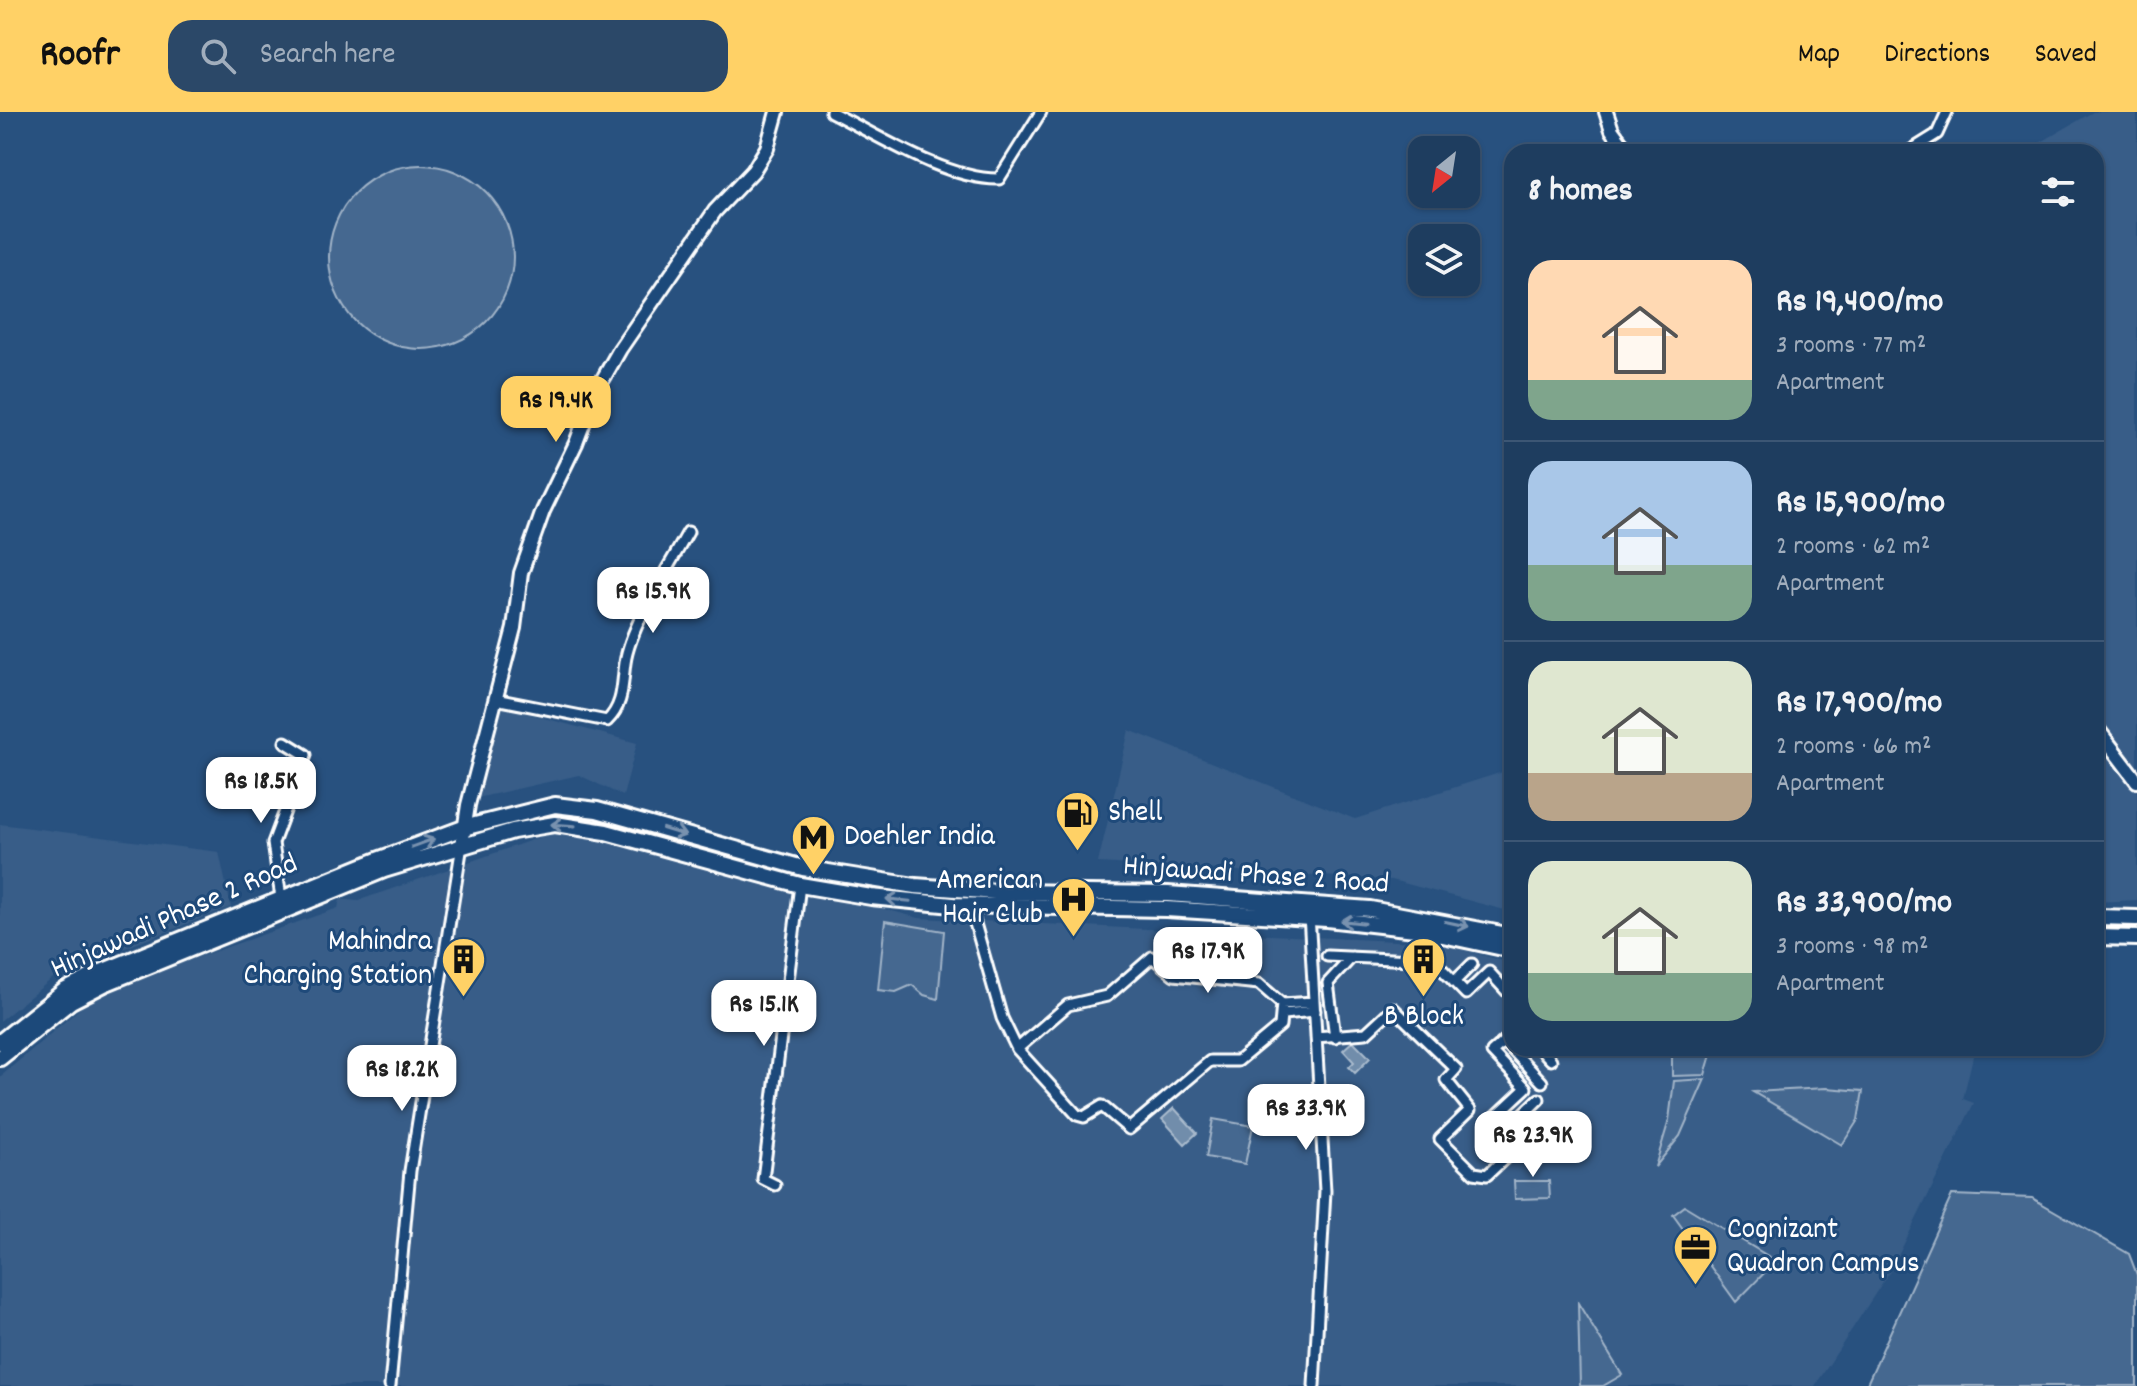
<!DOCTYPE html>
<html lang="en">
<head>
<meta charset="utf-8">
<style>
  body { margin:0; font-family:Dekko,sans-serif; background:#2b4868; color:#f1f3f6; height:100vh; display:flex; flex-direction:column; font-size:30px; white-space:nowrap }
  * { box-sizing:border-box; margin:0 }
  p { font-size:26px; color:#a1aebd }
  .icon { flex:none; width:44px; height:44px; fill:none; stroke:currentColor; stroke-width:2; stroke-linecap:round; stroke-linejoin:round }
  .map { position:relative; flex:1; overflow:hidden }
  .details { position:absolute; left:1504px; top:32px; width:600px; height:912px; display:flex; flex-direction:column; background:#1e3d5f; border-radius:24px; box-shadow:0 2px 6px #0004,0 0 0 2px #3c5674 }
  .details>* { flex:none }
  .needle { width:52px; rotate:210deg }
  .tools { position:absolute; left:1408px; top:24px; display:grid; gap:16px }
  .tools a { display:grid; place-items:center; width:72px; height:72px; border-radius:16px; background:#1e3d5f; box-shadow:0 2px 6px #0004,0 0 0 2px #3c5674; font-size:40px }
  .price { position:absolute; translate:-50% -68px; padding:0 18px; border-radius:16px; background:#fff; color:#222; font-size:26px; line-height:52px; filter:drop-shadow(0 2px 4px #0008) }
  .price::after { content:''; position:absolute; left:50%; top:48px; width:24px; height:18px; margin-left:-12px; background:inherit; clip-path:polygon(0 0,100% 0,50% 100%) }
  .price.selected { background:#ffd166; color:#111 }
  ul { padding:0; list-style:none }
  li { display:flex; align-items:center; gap:24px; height:200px; padding:0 24px }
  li+li { border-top:2px solid #3c5674 }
  li span { display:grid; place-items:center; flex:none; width:224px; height:160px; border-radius:24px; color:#555 }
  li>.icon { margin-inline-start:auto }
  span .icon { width:96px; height:96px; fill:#fffc; stroke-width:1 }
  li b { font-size:34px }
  h2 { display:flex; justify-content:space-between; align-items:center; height:96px; padding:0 24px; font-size:34px }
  header { display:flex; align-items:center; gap:48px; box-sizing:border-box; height:112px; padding:0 40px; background:#ffd166; color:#111 }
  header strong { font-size:38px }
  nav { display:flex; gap:44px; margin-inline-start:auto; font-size:28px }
  .search { width:560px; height:72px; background:#2b4868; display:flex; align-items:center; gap:20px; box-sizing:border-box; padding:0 28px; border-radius:24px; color:#a1aebd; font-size:30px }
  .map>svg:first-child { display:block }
  .built { fill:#375d88 }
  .green { fill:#446890; stroke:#a2b4c8; stroke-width:2 }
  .water { fill:#718dab; stroke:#aabbcd; stroke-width:2 }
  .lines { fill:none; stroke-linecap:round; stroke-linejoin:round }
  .street-casing { stroke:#fff; stroke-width:15 }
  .secondary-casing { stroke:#fff; stroke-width:18 }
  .primary-casing { stroke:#fff; stroke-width:20 }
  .street { stroke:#1f4a7a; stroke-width:9 }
  .secondary { stroke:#1f4a7a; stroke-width:12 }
  .primary { stroke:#1f4a7a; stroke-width:14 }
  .oneway { stroke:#7992af }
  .labels { text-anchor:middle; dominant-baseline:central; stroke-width:6; stroke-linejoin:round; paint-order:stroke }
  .poi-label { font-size:30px; fill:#fff; stroke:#1f4a7a; text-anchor:start }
  .street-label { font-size:30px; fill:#fff; stroke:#1f4a7a }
</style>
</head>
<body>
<header>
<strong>Roofr</strong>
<div class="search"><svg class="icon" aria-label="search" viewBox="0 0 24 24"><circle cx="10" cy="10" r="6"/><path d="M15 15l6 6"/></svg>Search here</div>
<nav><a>Map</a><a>Directions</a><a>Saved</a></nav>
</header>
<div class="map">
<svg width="2137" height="1274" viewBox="0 0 2137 1274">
  <rect width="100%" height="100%" fill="#28517f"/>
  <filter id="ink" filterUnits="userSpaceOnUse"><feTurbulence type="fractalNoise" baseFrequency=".0125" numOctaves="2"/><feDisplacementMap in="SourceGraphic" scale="16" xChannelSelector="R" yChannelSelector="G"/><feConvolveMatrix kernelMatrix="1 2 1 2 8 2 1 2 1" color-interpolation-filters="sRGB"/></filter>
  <g filter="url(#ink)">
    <path class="built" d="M2093 0H2137V788L2096 790V40H2024Z
      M496 593 637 631 623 684 579 663 473 687Z
      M1129 618 1355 707 1512 657V800L1392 768 1098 751Z
      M0 712 219 740 231 795 58 862 0 909Z
      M569 715 919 806 1437 831 1512 851V936H1975L1963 987 1974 991 1892 1156 1815 1274H0V965L99 880 338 796 340 787 357 789Z"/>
    <path class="green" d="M329 145a92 92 0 1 1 184 0a92 92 0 1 1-184 0Z
      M885 809 944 819 938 887 924 883 912 873 896 880 878 878Z
      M1672 936H1713L1705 963 1672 964Z
      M1705 967 1680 1024 1655 1055 1669 1008 1674 969Z
      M1826 976 1863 979 1858 1008 1842 1033 1753 980Z
      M1213 1007 1253 1014 1245 1052 1206 1045Z
      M1514 1069H1549L1550 1086 1515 1087Z
      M1952 1083 2032 1086 2129 1142 2137 1163V1274H1866Z
      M1685 1094 1776 1149 1736 1190 1673 1103Z
      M1578 1191 1622 1263 1603 1274H1580Z"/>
    <path class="water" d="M1353 929 1370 946 1355 961 1349 955 1354 950 1343 938Z
      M1174 996 1197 1021 1185 1032 1162 1007Z"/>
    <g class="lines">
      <defs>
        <path id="street" d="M831 0C877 23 947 68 999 67L1041 0
          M1908 40 1937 22 1947 0
          M495 587 607 609C624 593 622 572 625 551 630 514 669 455 688 420
          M281 786 273 731 306 643 285 630
          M970 794 1002 906 1017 937 1068 893 1107 884 1152 845 1174 863 1259 872 1282 892 1280 914 1238 949H1210L1129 1017 1102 994 1084 1005 1077 1003 1017 937
          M1309 802 1325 1079 1314 1274
          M1327 844 1434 849 1466 882 1489 860 1512 885
          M1454 870 1472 852
          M1282 892 1314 890
          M1283 902 1315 899
          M1316 925 1366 921 1393 896 1456 957 1446 968 1470 998 1440 1027 1474 1061 1487 1063 1521 1031 1496 1004 1526 976 1492 940 1512 922
          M1335 925 1328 871 1352 845
          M1504 929 1542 970
          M1540 936 1551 948
          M1508 1017 1539 987
          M1521 1031 1543 1010
          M1519 1033 1535 1050 1548 1037
          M775 1073 763 1067 800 773
          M390 1274 410 1059 462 733"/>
        <path id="secondary" d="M1606 0 1612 18 1628 40
          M2096 615 2137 669
          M462 733 468 693 514 516 521 461 543 399 576 331 594 283 620 237 715 99 753 59 767 36 777 0"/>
        <path id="primary" d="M2096 805 2137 806
          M2096 825 2137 826
          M0 930 64 879 99 861 380 747 463 716 555 693 597 698 803 756 915 774 997 780 1168 782 1370 797 1512 824
          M0 946 71 889 104 872 384 758 513 719 555 712 606 720 800 773 871 785 953 793 1166 797 1327 807 1415 817 1512 838"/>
      </defs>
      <use href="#street" class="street-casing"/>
      <use href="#secondary" class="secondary-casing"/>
      <use href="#primary" class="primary-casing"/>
      <use href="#street" class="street"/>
      <use href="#secondary" class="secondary"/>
      <use href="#primary" class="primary"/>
    </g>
    <defs><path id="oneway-shaft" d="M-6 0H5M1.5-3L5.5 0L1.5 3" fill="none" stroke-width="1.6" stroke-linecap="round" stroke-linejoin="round" transform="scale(2)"/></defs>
    <g class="oneway">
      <use href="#oneway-shaft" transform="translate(563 713) rotate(-176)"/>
      <use href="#oneway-shaft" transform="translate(674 720) rotate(17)"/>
      <use href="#oneway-shaft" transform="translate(423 731) rotate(-20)"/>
      <use href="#oneway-shaft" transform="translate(898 788) rotate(-174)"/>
      <use href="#oneway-shaft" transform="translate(1353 810) rotate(-174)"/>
      <use href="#oneway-shaft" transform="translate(1457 812) rotate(12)"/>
    </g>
  </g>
  <defs>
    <symbol id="fuel-pin" viewBox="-11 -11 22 30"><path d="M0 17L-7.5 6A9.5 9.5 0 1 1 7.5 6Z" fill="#ffd166" stroke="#1f4a7a"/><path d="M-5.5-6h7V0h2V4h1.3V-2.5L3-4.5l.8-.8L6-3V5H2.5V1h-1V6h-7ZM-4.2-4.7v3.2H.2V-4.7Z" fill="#111"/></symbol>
    <symbol id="metro-pin" viewBox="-11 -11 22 30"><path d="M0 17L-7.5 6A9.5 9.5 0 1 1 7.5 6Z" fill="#ffd166" stroke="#1f4a7a"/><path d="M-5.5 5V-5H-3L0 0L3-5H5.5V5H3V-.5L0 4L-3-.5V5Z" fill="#111"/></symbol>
    <symbol id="hospital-pin" viewBox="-11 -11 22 30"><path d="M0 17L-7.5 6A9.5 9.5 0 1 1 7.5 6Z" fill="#ffd166" stroke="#1f4a7a"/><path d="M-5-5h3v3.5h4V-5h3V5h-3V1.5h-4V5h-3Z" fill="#111"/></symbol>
    <symbol id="building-pin" viewBox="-11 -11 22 30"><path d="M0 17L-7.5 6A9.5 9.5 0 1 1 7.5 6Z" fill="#ffd166" stroke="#1f4a7a"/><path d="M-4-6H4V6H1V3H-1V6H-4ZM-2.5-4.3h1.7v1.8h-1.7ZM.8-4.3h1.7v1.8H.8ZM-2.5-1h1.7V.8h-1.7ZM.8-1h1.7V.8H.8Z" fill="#111"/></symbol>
    <symbol id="office-pin" viewBox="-11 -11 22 30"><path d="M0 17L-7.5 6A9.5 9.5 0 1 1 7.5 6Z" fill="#ffd166" stroke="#1f4a7a"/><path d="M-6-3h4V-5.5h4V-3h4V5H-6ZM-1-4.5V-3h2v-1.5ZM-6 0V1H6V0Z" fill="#111"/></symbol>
  </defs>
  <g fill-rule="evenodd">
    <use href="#fuel-pin" x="1052" y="676" width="51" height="69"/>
    <use href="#metro-pin" x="788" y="700" width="51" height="69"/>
    <use href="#hospital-pin" x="1048" y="762" width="51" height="69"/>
    <use href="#building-pin" x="438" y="822" width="51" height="69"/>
    <use href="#building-pin" x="1398" y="822" width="51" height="69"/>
    <use href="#office-pin" x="1670" y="1110" width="51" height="69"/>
  </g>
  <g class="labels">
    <g class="poi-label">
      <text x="1108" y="702">Shell</text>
      <text x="844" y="726">Doehler India</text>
      <text x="1043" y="770" text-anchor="end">American<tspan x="1043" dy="34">Hair Club</tspan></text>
      <text x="432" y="831" text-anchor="end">Mahindra<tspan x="432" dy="34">Charging Station</tspan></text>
      <text x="1424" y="906" text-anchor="middle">B Block</text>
      <text x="1727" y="1119">Cognizant<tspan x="1727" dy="34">Quadron Campus</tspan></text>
    </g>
    <g class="street-label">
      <text transform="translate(1256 765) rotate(4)">Hinjawadi Phase 2 Road</text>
      <text transform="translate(175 806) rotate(-24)">Hinjawadi Phase 2 Road</text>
    </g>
  </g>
</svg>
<div class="tools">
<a><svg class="needle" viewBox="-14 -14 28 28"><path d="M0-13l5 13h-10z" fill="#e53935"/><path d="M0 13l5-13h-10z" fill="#a1aebd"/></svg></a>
<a><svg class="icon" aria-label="layers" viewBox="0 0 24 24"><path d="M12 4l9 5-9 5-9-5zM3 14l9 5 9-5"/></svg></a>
</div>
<b class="price selected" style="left:556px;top:332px">Rs 19.4K</b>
<b class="price" style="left:653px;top:523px">Rs 15.9K</b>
<b class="price" style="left:261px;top:713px">Rs 18.5K</b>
<b class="price" style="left:1208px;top:883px">Rs 17.9K</b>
<b class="price" style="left:764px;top:936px">Rs 15.1K</b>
<b class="price" style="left:402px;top:1001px">Rs 18.2K</b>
<b class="price" style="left:1306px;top:1040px">Rs 33.9K</b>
<b class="price" style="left:1533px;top:1067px">Rs 23.9K</b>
<section class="details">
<h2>8 homes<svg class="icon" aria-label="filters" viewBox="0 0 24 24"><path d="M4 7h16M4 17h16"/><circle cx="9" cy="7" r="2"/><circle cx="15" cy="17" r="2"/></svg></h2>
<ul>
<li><span style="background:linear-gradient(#ffd9b3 75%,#7fa58c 0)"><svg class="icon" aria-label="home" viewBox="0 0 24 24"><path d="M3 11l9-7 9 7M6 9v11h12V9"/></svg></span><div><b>Rs 19,400/mo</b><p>3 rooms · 77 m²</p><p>Apartment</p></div></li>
<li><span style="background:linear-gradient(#a9c7e8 65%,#7fa58c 0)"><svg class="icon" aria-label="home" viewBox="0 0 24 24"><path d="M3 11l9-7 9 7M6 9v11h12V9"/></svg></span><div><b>Rs 15,900/mo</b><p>2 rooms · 62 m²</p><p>Apartment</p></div></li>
<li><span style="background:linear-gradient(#dfe7d0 70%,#b9a48a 0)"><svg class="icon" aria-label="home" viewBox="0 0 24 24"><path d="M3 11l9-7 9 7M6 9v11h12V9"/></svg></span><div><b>Rs 17,900/mo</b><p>2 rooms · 66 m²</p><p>Apartment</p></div></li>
<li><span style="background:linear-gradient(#dfe7d0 70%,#7fa58c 0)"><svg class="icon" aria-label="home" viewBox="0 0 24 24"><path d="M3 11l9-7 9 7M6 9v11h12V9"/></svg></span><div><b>Rs 33,900/mo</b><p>3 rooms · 98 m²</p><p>Apartment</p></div></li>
</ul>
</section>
</div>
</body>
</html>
